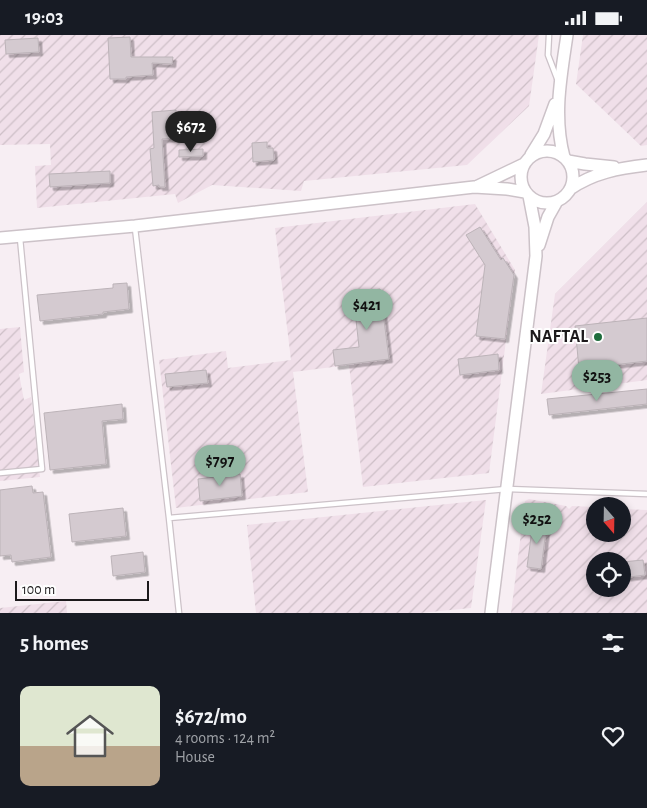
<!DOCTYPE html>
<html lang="en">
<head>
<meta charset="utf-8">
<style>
  body { margin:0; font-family:"Alegreya Sans",sans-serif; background:#242831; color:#f1f3f6; height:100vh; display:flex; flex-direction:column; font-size:19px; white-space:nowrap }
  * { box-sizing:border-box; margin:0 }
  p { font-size:16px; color:#9ea1a6 }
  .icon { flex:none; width:28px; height:28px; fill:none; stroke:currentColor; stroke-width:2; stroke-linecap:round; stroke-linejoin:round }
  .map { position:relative; height:578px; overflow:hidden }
  .side { display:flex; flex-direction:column; background:#171b24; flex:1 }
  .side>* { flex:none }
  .needle { width:32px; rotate:160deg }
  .tools { position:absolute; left:586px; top:462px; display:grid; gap:10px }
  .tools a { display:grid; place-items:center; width:45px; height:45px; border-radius:50%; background:#171b24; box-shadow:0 2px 8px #0003; font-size:25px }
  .scale { position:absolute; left:15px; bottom:12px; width:134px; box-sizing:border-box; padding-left:5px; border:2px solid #1c191b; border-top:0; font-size:14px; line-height:18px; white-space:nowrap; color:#1c191b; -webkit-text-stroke:4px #fefefe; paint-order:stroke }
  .price { position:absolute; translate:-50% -42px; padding:0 11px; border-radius:18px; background:#92b6a2; color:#111; font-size:16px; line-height:32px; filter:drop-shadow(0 1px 2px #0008) }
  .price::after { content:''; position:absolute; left:50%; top:30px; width:15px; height:11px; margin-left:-8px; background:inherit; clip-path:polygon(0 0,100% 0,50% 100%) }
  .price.current { background:#222; color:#fff }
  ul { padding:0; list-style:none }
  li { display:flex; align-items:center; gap:15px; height:125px; padding:0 20px }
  li span { display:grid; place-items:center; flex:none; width:140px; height:100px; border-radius:10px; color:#555 }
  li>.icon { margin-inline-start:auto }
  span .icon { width:60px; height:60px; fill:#fffc; stroke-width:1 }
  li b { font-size:21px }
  h2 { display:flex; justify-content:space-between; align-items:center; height:60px; padding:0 20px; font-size:21px }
  .status { display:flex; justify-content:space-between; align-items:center; height:35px; padding:0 25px; background:#171b24; direction:ltr }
  .status svg { height:14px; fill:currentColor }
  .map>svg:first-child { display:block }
  .industrial { fill:url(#industrial-furrows); fill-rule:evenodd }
  .building { fill:#d4cad0; stroke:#bcb3b8; filter:url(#shadow) }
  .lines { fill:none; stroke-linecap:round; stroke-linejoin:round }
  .service-casing { stroke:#ccc2c8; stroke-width:7 }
  .tertiary-casing { stroke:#ccc2c8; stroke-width:14 }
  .service { stroke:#fff; stroke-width:4.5 }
  .tertiary { stroke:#fff; stroke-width:11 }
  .poi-dot { fill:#1e6c3c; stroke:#fefefe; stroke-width:2 }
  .labels { text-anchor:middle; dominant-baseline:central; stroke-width:4; stroke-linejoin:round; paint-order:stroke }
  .poi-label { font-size:18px; font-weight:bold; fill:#1c191b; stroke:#fefefe; text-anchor:end }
</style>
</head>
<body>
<div class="status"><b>19:03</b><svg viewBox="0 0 49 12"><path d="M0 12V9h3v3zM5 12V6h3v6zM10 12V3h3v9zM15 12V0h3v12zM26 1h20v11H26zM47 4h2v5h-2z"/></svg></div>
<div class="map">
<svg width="647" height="578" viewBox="0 0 647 578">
  <defs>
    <pattern id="industrial-furrows" width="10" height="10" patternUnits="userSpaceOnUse" patternTransform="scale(1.25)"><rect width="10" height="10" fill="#f0dfe9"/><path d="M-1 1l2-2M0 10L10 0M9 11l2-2" fill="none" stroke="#cdbfc7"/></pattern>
    <filter id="shadow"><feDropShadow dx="3.5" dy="3.5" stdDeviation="0" flood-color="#0004"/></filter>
  </defs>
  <rect width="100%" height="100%" fill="#f7eef3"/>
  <path class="industrial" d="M0 0H539L529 71 467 130 304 146 301 156 212 150 178 168 175 159 37 173 35 131 51 130 50 109 0 110Z
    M583 0H647V110L641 111 576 49Z
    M647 167V345L541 359 555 259Z
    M475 169 515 235 489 438 363 452 349 330 293 337 308 457 176 473 159 325 226 316 228 333 291 325 275 193Z
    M20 292 24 337 19 339 24 365 31 362 40 442 0 446V294Z
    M529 464 566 471 569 474 572 471 595 472V499H622L623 474 647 475V578H511L525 466ZM595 526H622V554H595Z
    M486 465 471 573 420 578H256L247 490Z
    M66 566 67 578H0V573Z"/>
  <path class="building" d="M130 2 131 22H173L172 29 152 28 153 40 126 42V44H110L108 3Z
    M38 3 39 17 6 19 5 5Z
    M176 75 177 103 162 104 165 152H159V150L153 151 150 114 154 113 152 77Z
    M267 107V113H273L274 125 253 127 252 108Z
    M203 114V121L179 122V115Z
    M110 136V148L50 152 49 139Z
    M480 192 501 225 503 223 514 240 505 304 476 301 485 230 466 200Z
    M127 248 129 274 103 277V279L40 286 37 260 113 253V249Z
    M380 254 389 324 335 331 333 315 359 312 353 258Z
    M647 283V326L579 334 575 291Z
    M498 319 499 335 460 340 458 324Z
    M206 335 208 348 167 352 165 339Z
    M647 354V369L549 380 547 364Z
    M122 369 123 384 102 386 106 429 50 435 44 378Z
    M240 439 242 461 200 466 198 444Z
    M32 451 33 458 43 457 51 522 12 527 11 520 0 521V455Z
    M123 473 126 501 72 507 69 479Z
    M533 487 547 488 541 534 527 532Z
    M143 517 145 537 113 541 111 521Z
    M643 525 645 540 622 543V527Z"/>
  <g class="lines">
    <defs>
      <path id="service" d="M549 0 548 20 558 46
        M135 193 169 483 179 578
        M0 438 42 434 20 203
        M169 483 507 454 647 459"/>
      <path id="tertiary" d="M521 142a26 26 0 1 1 52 0a26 26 0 1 1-52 0Z
        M531 120 544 99 555 69
        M564 122C553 81 561 41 567 0
        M568 126 585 129 614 132
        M478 151 524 129
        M570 154C593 138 619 133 647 130
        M0 203 135 191 474 152 507 154 525 157
        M539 210 548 182 557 166
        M491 578 536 221 535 192 529 161"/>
    </defs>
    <use href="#service" class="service-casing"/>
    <use href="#tertiary" class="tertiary-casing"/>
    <use href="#service" class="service"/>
    <use href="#tertiary" class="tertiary"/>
  </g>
  <circle class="poi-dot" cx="598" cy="302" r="5"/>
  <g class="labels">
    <g class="poi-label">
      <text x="588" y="302">NAFTAL</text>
    </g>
  </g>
</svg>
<div class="tools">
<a><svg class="needle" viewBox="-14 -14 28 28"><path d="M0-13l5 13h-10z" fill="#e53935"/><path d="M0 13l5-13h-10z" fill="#9ea1a6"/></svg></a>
<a><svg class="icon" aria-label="locate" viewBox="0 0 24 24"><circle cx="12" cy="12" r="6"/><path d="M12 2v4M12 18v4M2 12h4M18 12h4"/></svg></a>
</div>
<div class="scale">100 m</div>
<b class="price current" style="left:191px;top:118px">$672</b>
<b class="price" style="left:367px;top:296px">$421</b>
<b class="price" style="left:597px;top:367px">$253</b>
<b class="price" style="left:220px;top:452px">$797</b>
<b class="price" style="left:537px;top:510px">$252</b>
</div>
<section class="side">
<h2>5 homes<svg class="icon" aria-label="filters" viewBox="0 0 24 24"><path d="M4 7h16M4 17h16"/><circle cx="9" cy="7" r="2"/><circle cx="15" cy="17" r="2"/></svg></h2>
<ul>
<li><span style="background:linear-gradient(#dfe7d0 60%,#b9a48a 0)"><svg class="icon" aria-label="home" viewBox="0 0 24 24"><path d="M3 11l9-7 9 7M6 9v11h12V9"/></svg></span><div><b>$672/mo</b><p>4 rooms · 124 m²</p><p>House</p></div><svg class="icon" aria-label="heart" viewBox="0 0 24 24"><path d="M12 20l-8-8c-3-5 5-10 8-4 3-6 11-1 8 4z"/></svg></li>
</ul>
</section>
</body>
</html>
